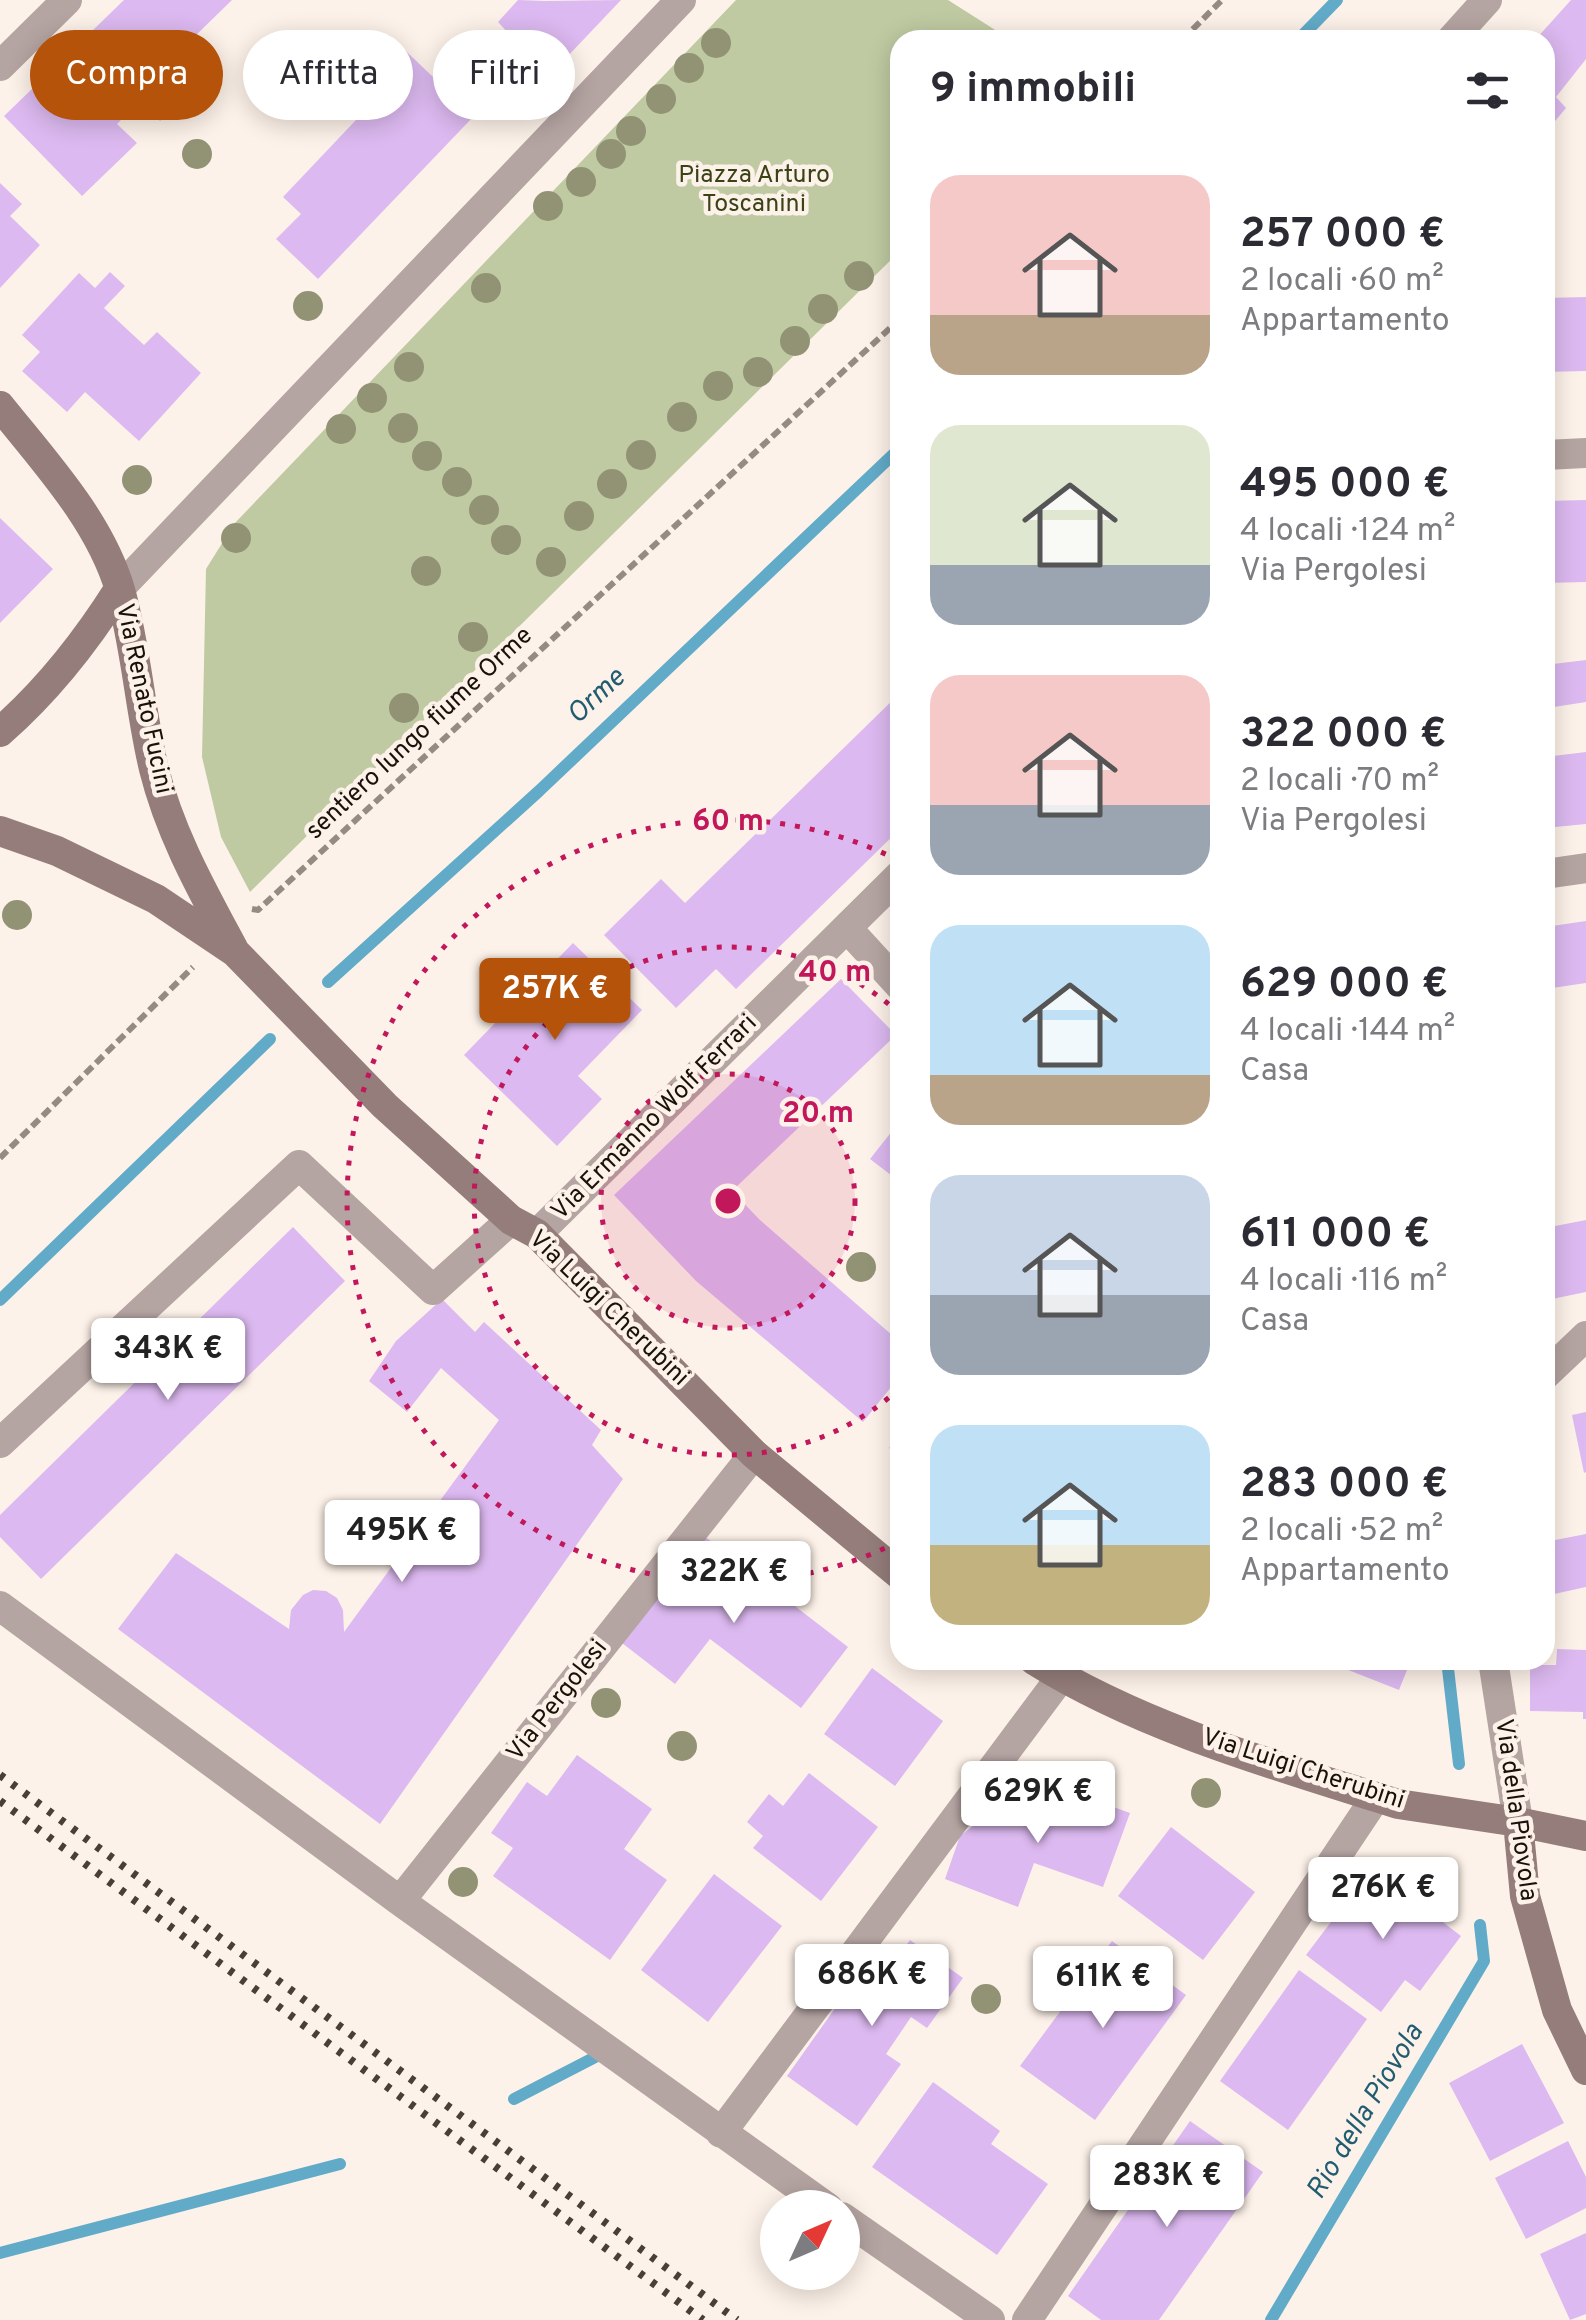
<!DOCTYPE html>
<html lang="it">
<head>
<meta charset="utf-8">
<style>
  body { margin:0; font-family:Overpass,sans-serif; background:#f7f7f7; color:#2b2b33; height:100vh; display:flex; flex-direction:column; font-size:38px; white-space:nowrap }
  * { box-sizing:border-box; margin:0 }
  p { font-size:32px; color:#7c7c81 }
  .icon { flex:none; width:55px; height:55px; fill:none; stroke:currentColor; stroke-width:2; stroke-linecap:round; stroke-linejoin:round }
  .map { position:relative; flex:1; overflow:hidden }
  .details { position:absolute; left:890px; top:30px; width:665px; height:1640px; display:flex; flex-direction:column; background:#fff; border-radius:30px; box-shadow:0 5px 25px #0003 }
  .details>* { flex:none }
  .hud { position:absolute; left:30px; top:30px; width:710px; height:90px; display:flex; gap:20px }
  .needle { width:65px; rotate:46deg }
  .controls { position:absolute; left:760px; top:2190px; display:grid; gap:20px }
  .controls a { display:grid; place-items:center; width:100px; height:100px; border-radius:50%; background:#fff; box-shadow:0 5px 25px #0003; font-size:50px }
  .price { position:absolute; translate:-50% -85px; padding:0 22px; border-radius:10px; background:#fff; color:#222; font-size:32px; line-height:65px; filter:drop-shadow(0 2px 5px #0008) }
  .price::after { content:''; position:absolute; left:50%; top:60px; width:30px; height:22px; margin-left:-15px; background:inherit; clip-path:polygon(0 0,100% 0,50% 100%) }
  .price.on { background:#b45309; color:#fff }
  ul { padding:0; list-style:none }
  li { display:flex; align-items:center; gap:30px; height:250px; padding:0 40px }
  li span { display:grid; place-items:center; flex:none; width:280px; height:200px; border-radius:30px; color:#555 }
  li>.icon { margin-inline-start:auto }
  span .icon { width:120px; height:120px; fill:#fffc; stroke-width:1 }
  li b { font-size:42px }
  h2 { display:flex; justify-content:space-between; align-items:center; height:120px; padding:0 40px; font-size:42px }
  .chip { padding:0 35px; border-radius:45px; background:#fff; box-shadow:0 5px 25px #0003; font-size:35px; line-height:90px }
  .chip.on { background:#b45309; color:#fff }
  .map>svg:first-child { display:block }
  .green { fill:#bfcaa2 }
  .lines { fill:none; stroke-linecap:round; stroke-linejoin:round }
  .stream { stroke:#62abc8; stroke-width:12 }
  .building { fill:#dcb9f0 }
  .path { stroke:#968b83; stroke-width:6; stroke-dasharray:10 5; stroke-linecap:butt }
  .street { stroke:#b4a4a2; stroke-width:30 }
  .secondary { stroke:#947d7b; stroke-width:30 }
  .rail { stroke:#483f37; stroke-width:8; stroke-dasharray:5 10; stroke-linecap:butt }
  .tree { fill:#929275 }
  .ring { fill:none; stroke:#c2185b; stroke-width:5; stroke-dasharray:5 10 }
  .labels { text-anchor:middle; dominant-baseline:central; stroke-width:9; stroke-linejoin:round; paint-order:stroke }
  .park-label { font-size:25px; fill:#3a4316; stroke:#fdf2e9 }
  .street-label { font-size:25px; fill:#1a1109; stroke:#fdf2e9 }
  .water-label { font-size:28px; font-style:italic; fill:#225c71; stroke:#fdf2e9 }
  .centre { fill:#c2185b; stroke:#fdf2e9; stroke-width:5 }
  .ring-label { font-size:30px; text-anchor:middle; font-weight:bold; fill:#c2185b; stroke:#fdf2e9; stroke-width:9; stroke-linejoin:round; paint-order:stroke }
</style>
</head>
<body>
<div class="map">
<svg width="1586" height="2320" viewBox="0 0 1586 2320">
  <rect width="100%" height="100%" fill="#fdf2e9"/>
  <path class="green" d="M736 0H948L1011 40H900V251L250 892 221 837 202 757 206 569 234 524Z"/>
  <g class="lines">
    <path class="stream" d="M1298 40 1337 0
      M328 982 539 791 900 448
      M0 1300 270 1039
      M1447 1660 1459 1764
      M514 2099 605 2052
      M0 2253 340 2164
      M1271 2320 1484 1961 1480 1925"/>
  </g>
  <path class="building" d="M124 0H232L152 78 178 104 160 121 140 101 117 124 137 143 82 196 4 116Z
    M518 0 545 1 621 0 529 97 490 56 510 35 498 22Z
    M1571 0H1586V59L1556 97 1566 108 1545 133V40H1535Z
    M389 35 474 116 318 279 276 239 301 214 283 197 373 102 347 78Z
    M0 183 22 204 10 216 40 245 0 288Z
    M110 272 125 286 104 308 144 345 157 332 201 373 139 441 85 392 67 412 22 371 40 352 22 335 79 273 95 288Z
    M1586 297V371L1545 372V298Z
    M1586 500V582L1545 583V501Z
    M0 518 53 569 0 623Z
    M1586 660V702L1554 707 1545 665Z
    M900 693V829L736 989 716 969 676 1008 604 935 661 879 685 903Z
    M1586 752V824L1545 828V757Z
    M1586 921V983L1545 989V927Z
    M573 943 642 1010 578 1076 602 1099 557 1146 464 1055Z
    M841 979 896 1035 732 1191 760 1220 900 1342V1376L863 1422 696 1281 614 1195Z
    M900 1121V1182L870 1159Z
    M1586 1220V1292L1552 1299 1545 1265V1228Z
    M293 1227 345 1281 41 1579 0 1537V1515Z
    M442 1299 475 1332 484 1322 601 1430 592 1445 623 1479 380 1824 118 1629 176 1553 289 1629 291 1610 303 1595 313 1590 326 1591 337 1598 343 1610 344 1632 499 1420 441 1368 407 1412 369 1381 396 1341Z
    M1586 1412V1472L1584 1473 1572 1415Z
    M900 1431V1456L889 1448Z
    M1586 1534V1587L1545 1596V1542Z
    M704 1536 848 1647 801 1708 710 1639 675 1684 622 1643Z
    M1557 1649 1586 1650V1719H1583V1712L1530 1711V1665H1556Z
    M1323 1660H1411L1399 1690Z
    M872 1668 943 1721 895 1786 824 1734Z
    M577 1755 652 1809 624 1849 667 1880 610 1960 493 1876 513 1848 491 1833 527 1782 547 1796Z
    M809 1773 878 1827 821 1901 753 1848 763 1836 747 1822 769 1794 783 1806Z
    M1053 1785 1130 1813 1103 1887 1034 1863 1018 1907 945 1879 960 1836 974 1825 981 1807 1037 1828Z
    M1171 1827 1255 1892 1203 1960 1118 1896Z
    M1372 1868 1461 1936 1420 1991 1405 1980 1381 2012 1306 1955Z
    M714 1874 782 1926 708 2022 641 1970Z
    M910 1940 963 1978 927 2028 911 2017 886 2054 901 2064 857 2126 787 2076 880 1945 897 1958Z
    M1112 1941 1186 1995 1095 2120 1020 2066Z
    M1299 1970 1367 2019 1288 2130 1220 2081Z
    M1522 2044 1564 2123 1490 2161 1449 2083Z
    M933 2082 1000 2131 991 2144 1048 2184 997 2255 872 2167Z
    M1190 2121 1263 2172 1159 2320H1101L1068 2296Z
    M1568 2141 1586 2177V2208L1526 2239 1495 2178Z
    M1586 2233V2314L1570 2320 1540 2254Z"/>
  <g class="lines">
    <path class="path" d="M1182 40 1222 0
      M252 909 258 910 900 319
      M0 1158 193 967"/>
    <path class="street" d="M1451 40 1487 0
      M0 66 67 0
      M1545 455 1586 453
      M119 589 681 0
      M1545 874 1586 868
      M847 928 900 986
      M537 1234 900 875
      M1545 1375 1586 1336
      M0 1443 299 1165 433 1290 511 1220
      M0 1606 400 1901 828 2208
      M1493 1660 1518 1822
      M400 1901 754 1454
      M721 2133 1061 1677
      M842 2217 990 2320
      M1027 2320 1376 1797"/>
    <path class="secondary" d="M0 406C44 461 100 521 120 590 136 646 140 711 154 769 170 834 203 892 234 950
      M0 732C48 690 85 643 119 589
      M0 831 57 851 156 899 235 952 385 1106 511 1220 537 1234 754 1454 900 1575
      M1034 1660C1136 1724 1261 1761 1376 1797L1398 1804 1518 1822 1586 1836
      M1518 1822 1525 1896 1557 2010 1586 2070"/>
    <path class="rail" d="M0 1775 737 2320
      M0 1801 703 2320"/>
  </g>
  <g class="tree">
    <circle cx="716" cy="43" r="15"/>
    <circle cx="689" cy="68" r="15"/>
    <circle cx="661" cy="99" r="15"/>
    <circle cx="631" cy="131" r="15"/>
    <circle cx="197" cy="154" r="15"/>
    <circle cx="611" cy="154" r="15"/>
    <circle cx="581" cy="182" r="15"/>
    <circle cx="548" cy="206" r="15"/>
    <circle cx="859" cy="276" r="15"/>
    <circle cx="486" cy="288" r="15"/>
    <circle cx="308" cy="306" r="15"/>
    <circle cx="823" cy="309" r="15"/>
    <circle cx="795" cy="341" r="15"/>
    <circle cx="409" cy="367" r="15"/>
    <circle cx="758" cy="372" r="15"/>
    <circle cx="718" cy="386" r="15"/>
    <circle cx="372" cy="398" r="15"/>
    <circle cx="682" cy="417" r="15"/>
    <circle cx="403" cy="428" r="15"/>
    <circle cx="341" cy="429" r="15"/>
    <circle cx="641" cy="455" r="15"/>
    <circle cx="427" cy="456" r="15"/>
    <circle cx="137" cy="480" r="15"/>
    <circle cx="457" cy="482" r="15"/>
    <circle cx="612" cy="484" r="15"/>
    <circle cx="484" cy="510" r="15"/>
    <circle cx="579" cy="516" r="15"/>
    <circle cx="236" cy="538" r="15"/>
    <circle cx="506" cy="540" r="15"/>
    <circle cx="551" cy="562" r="15"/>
    <circle cx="426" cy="571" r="15"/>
    <circle cx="473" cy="637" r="15"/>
    <circle cx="404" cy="708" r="15"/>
    <circle cx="17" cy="915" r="15"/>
    <circle cx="861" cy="1267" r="15"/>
    <circle cx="606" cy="1703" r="15"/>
    <circle cx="682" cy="1746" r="15"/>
    <circle cx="1206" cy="1793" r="15"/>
    <circle cx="463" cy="1882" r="15"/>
    <circle cx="986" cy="1999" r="15"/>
  </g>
  <circle cx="728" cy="1201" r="127" fill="#c2185b" fill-opacity=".12"/>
  <g class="ring">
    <circle cx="728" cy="1201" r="127"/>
    <path d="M900 1388A254 254 0 1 1 900 1014"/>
    <path d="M898 1542A381 381 0 1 1 898 860"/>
  </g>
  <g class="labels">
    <g class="park-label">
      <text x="754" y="176">Piazza Arturo<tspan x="754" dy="29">Toscanini</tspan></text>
    </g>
    <g class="street-label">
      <text transform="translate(143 699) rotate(78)">Via Renato Fucini</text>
      <text transform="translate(420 734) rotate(-43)">sentiero lungo fiume Orme</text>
      <text transform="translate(655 1118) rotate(-45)">Via Ermanno Wolf Ferrari</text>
      <text transform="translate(608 1309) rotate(44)">Via Luigi Cherubini</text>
      <text transform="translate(558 1701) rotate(-52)">Via Pergolesi</text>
      <text transform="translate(1303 1770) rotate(18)">Via Luigi Cherubini</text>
      <text transform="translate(1515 1810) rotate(82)">Via della Piovola</text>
    </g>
    <g class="water-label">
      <text transform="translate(597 697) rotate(-43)">Orme</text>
      <text transform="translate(1366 2112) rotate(-59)">Rio della Piovola</text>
    </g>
  </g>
  <circle cx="728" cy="1201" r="15" class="centre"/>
  <g class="ring-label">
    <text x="728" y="830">60 m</text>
    <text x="835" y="981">40 m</text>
    <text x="818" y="1122">20 m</text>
  </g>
</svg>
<div class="controls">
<a><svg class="needle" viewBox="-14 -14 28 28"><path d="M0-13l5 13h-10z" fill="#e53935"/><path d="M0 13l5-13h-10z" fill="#7c7c81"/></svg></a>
</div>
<b class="price on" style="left:555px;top:1043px">257K €</b>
<b class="price" style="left:168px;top:1403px">343K €</b>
<b class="price" style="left:402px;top:1585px">495K €</b>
<b class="price" style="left:734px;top:1626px">322K €</b>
<b class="price" style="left:1038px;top:1846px">629K €</b>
<b class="price" style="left:1383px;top:1942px">276K €</b>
<b class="price" style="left:872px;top:2029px">686K €</b>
<b class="price" style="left:1103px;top:2031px">611K €</b>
<b class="price" style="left:1167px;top:2230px">283K €</b>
<div class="hud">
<a class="chip on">Compra</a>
<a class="chip">Affitta</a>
<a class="chip">Filtri</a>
</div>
<section class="details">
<h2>9 immobili<svg class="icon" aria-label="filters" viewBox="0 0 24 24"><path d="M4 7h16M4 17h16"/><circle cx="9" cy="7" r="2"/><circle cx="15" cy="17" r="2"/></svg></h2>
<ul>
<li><span style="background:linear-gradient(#f6c9c9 70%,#b9a48a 0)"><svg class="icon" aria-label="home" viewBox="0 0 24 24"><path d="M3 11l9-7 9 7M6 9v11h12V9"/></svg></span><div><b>257 000 €</b><p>2 locali · 60 m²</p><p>Appartamento</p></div></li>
<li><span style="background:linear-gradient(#dfe7d0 70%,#9aa5b1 0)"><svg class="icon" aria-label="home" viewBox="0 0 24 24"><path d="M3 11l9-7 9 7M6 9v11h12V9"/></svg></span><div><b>495 000 €</b><p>4 locali · 124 m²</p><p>Via Pergolesi</p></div></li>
<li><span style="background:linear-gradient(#f6c9c9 65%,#9aa5b1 0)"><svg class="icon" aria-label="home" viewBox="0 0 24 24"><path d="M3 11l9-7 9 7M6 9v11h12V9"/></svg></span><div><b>322 000 €</b><p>2 locali · 70 m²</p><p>Via Pergolesi</p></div></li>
<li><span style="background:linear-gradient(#bfe0f5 75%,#b9a48a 0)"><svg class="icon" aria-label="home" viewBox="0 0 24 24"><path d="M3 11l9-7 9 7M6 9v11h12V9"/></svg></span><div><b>629 000 €</b><p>4 locali · 144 m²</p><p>Casa</p></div></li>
<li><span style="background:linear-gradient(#c9d6e8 60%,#9aa5b1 0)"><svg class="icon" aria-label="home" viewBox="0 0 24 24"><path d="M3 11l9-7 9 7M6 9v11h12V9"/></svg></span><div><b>611 000 €</b><p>4 locali · 116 m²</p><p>Casa</p></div></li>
<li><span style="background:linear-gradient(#bfe0f5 60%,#c2b280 0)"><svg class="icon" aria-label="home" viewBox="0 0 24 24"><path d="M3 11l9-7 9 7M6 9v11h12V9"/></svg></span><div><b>283 000 €</b><p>2 locali · 52 m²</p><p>Appartamento</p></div></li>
</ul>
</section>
</div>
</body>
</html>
